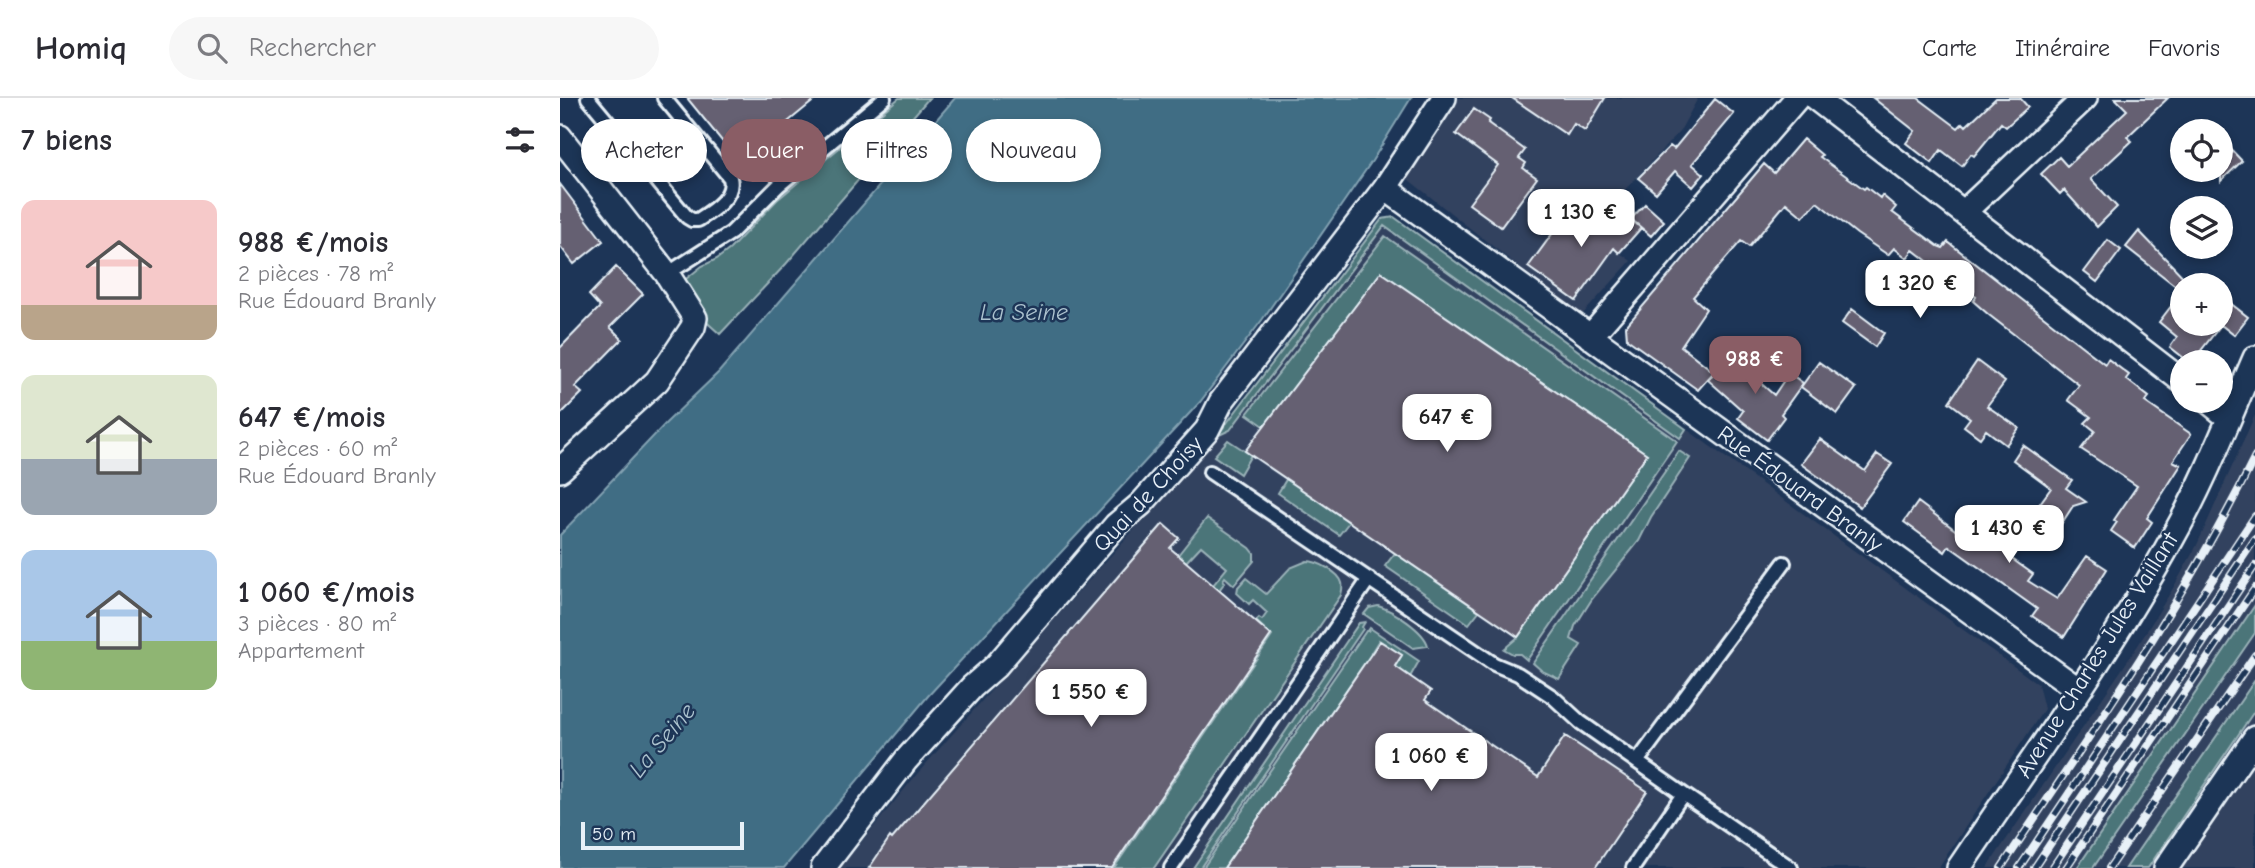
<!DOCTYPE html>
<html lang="fr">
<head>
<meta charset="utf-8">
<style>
  body { margin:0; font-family:"Comic Neue",sans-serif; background:#f7f7f7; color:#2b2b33; height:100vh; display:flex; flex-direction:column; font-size:26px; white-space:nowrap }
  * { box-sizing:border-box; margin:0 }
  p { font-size:23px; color:#7c7c81 }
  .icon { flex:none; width:38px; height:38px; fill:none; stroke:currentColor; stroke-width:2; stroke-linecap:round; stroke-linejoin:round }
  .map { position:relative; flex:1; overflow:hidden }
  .side { display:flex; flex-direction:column; background:#fff; width:560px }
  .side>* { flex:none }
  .guide { position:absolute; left:21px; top:21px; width:665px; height:63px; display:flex; gap:14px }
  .tools { position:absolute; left:1610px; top:21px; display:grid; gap:14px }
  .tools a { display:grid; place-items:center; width:63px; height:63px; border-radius:50%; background:#fff; box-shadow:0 4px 10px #0003; font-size:35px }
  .scale { position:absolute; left:21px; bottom:18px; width:163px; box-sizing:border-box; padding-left:7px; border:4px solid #e8f1f8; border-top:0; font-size:19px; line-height:24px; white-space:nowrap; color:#e8f1f8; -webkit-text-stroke:5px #1d3557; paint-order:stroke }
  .price { position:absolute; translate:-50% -60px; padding:0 16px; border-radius:14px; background:#fff; color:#222; font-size:23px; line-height:46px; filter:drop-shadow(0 2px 4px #0008) }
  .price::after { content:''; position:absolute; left:50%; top:42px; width:21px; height:16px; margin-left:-10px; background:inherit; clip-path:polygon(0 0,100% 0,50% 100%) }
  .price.on { background:#8a5d65; color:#fff }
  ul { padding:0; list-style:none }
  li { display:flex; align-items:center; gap:21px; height:175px; padding:0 21px }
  li span { display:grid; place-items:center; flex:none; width:196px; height:140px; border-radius:14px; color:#555 }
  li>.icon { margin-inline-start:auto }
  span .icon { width:84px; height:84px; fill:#fffc; stroke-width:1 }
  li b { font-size:30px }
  h2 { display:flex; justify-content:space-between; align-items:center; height:84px; padding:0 21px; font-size:30px }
  .tag { padding:0 24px; border-radius:32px; background:#fff; box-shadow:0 4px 10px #0003; font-size:24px; line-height:63px }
  .tag.on { background:#8a5d65; color:#fff }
  header { display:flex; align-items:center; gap:42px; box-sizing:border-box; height:98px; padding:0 35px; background:#fff; border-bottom:2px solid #e1e1e2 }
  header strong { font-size:33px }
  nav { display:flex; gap:38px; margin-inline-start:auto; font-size:24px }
  .search { width:490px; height:63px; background:#f7f7f7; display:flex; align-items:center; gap:18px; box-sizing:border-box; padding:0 24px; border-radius:38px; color:#7c7c81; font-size:26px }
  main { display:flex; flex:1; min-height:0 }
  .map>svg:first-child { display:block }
  .built { fill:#33425f }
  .green { fill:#4b7479; stroke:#9ab2b8; stroke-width:2; fill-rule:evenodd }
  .water { fill:#406d84; stroke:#83a2b2; stroke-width:2 }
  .building { fill:#656172; stroke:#e8f1f8; stroke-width:2 }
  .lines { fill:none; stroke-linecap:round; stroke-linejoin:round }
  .lane-casing { stroke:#e8f1f8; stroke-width:18 }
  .street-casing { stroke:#e8f1f8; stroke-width:28 }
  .lane { stroke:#1d3557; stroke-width:12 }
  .street { stroke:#1d3557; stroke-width:23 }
  .rail-casing { stroke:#e8f1f8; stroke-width:8 }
  .rail { stroke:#1d3557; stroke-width:5; stroke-dasharray:16; stroke-linecap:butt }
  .labels { text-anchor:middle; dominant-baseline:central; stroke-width:5; stroke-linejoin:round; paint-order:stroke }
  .street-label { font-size:23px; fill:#e8f1f8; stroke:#1d3557 }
  .water-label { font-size:24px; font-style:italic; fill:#adc3cf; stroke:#1d3557 }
</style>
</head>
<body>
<header>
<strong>Homiq</strong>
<div class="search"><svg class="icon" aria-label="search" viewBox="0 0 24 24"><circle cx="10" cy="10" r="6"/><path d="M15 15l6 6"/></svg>Rechercher</div>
<nav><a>Carte</a><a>Itinéraire</a><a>Favoris</a></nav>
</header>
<main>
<section class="side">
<h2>7 biens<svg class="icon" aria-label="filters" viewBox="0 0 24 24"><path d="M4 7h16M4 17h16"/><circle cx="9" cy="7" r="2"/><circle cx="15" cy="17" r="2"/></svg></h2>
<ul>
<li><span style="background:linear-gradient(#f6c9c9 75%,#b9a48a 0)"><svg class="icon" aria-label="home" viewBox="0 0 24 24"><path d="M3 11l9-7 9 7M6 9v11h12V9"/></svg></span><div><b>988 €/mois</b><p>2 pièces · 78 m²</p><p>Rue Édouard Branly</p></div></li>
<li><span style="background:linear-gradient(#dfe7d0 60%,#9aa5b1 0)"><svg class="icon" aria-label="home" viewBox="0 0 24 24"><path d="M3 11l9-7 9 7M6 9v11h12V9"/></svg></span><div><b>647 €/mois</b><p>2 pièces · 60 m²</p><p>Rue Édouard Branly</p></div></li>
<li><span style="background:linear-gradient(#a9c7e8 65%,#8fb573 0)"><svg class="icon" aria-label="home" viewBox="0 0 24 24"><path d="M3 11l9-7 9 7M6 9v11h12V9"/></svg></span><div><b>1 060 €/mois</b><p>3 pièces · 80 m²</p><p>Appartement</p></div></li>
</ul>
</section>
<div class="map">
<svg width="1695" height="770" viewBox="0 0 1695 770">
  <rect width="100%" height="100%" fill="#1d3557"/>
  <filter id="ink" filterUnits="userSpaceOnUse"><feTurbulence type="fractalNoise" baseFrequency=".0143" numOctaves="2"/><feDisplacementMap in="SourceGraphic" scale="14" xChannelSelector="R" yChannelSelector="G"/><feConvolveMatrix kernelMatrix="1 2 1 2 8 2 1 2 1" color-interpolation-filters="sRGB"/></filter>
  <g filter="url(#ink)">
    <path class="built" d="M893 0H1138L1120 33 1028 131 1071 163 1021 218 844 78Z
      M834 119 1478 586 1484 611 1378 770H280L357 676 657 338 822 121Z
      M1695 317V770H1427L1577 549 1612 492 1637 447Z"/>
    <path class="green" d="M339 0H369L226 166 160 236 141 219 121 185 142 168 157 161 170 151 217 102Z
      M834 119 1126 331 1120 340 824 128 670 332 657 338 822 121Z
      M825 138 1117 343 967 562 960 556H953L944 551 958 539 1087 356 821 174 704 328 687 316Z
      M668 342 691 357 680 376 654 358Z
      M1119 353 1130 360 1091 419 1079 443 1032 501 1015 528 1011 541 1021 547 999 581 982 573 973 565Z
      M727 380 789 424 779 437 718 395Z
      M647 420 690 450 694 455V463L674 487 665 479 663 482 665 484 659 492 653 487 667 470 641 448 626 464 618 457Z
      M835 455 919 513 909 526 825 468Z
      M747 463C757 463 779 474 782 485 783 489 782 493 781 497L594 770H554L712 538 696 523 699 520 702 522 707 515 693 502 689 506 677 495 678 489 686 480 706 496 730 470Z
      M1695 507V535L1533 770H1517Z
      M818 508C832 512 865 533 868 548L853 550 804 516 809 510Z
      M805 524 802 529 803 531 640 770H633L799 525Z
      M810 530 859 563 850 579 806 563 664 770H643L806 533H808ZM819 542 842 557 835 569 811 555Z
      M1695 582V612L1588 770H1566Z"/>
    <path class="water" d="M395 0H851L812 63 702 222 640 304 368 598 224 770H0V437L106 325 159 274Z"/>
    <path class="building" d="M127 0H257L179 64Z
      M952 0H1045L1025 33 1014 26 1007 37Z
      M1313 0H1358L1398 30 1403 25 1406 28 1436 0H1460L1468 9 1446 29 1441 25 1414 58 1411 56 1402 68 1381 52 1372 65 1346 45 1355 33Z
      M1555 0H1608L1567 39 1572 43 1531 81 1557 109 1537 129 1504 92 1500 96 1481 76 1499 59 1507 68 1567 12Z
      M1155 1 1174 16 1132 66 1144 76 1133 89 1115 73 1096 95 1078 80 1110 48 1114 51Z
      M914 11 930 22 928 25 965 52 959 60 966 65 963 70 977 80 941 129 909 106 938 67 896 36Z
      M1243 41 1262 57 1260 59 1304 91 1306 89 1320 100 1322 97 1336 109 1332 114 1378 148 1383 150 1388 144 1528 253 1545 266 1548 261 1569 277 1566 281 1589 299 1585 304 1631 336 1613 363 1621 367 1587 420 1592 424 1575 450 1551 433 1557 424 1554 422 1577 388 1521 351 1535 333 1525 325 1531 319 1508 302 1519 287 1429 217 1413 203 1416 199 1373 164 1371 166 1353 152 1347 160 1334 150 1328 157 1297 136 1257 104 1243 119 1226 105 1189 149 1181 143 1133 199 1146 211 1121 248 1154 274 1138 292 1067 241 1066 228 1204 66 1214 75Z
      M1661 41 1682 63 1661 83Z
      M0 86 43 143 14 166 0 148Z
      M1014 106 1044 127 1058 110 1081 130 1059 155 1054 150 1016 203 968 169Z
      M1085 106 1104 123 1091 138 1071 121Z
      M1579 133 1631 187H1622V193L1566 149Z
      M1548 142 1561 152 1537 184 1524 174Z
      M56 169 83 196 50 229 62 241 15 289 22 295 0 317V250L40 209 29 197Z
      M821 174 1087 356 958 539 685 353Z
      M1622 194V226H1661V198L1688 219 1674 237 1661 227 1632 264H1629L1610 249 1617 239 1599 224Z
      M1292 211 1324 235 1315 249 1282 225Z
      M1169 257 1214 297 1229 275 1243 285 1221 316 1224 319 1207 342 1178 320 1183 313 1148 282Z
      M1417 263 1445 284 1427 308 1459 330 1446 347 1426 332 1420 340 1404 328 1410 320 1389 304Z
      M1259 264 1296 290 1277 316 1241 289Z
      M1260 341 1305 373 1317 356 1332 366 1300 409 1241 366Z
      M1463 347 1512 382 1506 390 1526 404 1513 408 1496 434 1490 430 1484 438 1465 426 1491 390 1453 362Z
      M1358 404 1398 434 1415 411 1463 445 1452 461 1473 476 1468 483 1497 501 1527 458 1547 471 1504 539 1472 518 1477 511 1389 448 1385 454 1344 424Z
      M603 426 619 440 610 450 711 537 552 770H309L330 739 332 741Z
      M820 543 842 557 835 568 871 593 865 602 978 679 1005 638 1087 693 1035 770H664Z"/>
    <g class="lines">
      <defs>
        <path id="lane" d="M28 0 127 119 132 122H138C152 113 175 99 170 80L104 0
          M107 176 171 135 218 88 324 0
          M650 374 934 566 958 576 993 599 1020 624 1123 696 1073 770
          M1077 664 1224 465
          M1123 696 1231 770
          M611 770 809 481"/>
        <path id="street" d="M1255 0 1622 283
          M0 39 107 176 135 220 133 229 97 283 0 372
          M825 90 1519 592
          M1404 114 1525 0
          M1030 239 1237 0
          M1648 303 1669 320
          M263 770 346 662 412 589 436 568 556 427 581 406 647 332 661 304 825 90 884 0
          M1399 770C1472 661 1550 554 1613 439 1645 382 1669 320 1695 260
          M1606 770 1695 640"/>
      </defs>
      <use href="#lane" class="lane-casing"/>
      <use href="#street" class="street-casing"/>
      <use href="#lane" class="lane"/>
      <use href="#street" class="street"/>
      <defs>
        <path id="rail" d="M1441 770C1531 636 1624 504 1695 359
          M1459 770 1695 418
          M1474 770 1695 441
          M1492 770 1695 468
          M1506 770 1695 490
          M1549 770 1695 557"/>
      </defs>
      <use href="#rail" class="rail-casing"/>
      <use href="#rail" class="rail"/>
    </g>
  </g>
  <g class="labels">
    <g class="street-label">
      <text transform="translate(1240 391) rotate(36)">Rue Édouard Branly</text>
      <text transform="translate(588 396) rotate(-47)">Quai de Choisy</text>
      <text transform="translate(1537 557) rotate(-58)">Avenue Charles Jules Vaillant</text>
    </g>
    <g class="water-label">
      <text x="464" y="214">La Seine</text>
      <text transform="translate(102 642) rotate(-50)">La Seine</text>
    </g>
  </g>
</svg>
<div class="tools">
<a><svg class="icon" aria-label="locate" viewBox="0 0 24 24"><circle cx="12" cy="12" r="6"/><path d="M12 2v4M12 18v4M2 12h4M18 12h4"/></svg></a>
<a><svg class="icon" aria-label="layers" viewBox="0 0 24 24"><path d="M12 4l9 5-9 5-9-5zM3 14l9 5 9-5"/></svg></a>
<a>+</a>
<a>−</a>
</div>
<div class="scale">50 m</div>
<b class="price" style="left:1021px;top:151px">1 130 €</b>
<b class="price" style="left:1360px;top:222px">1 320 €</b>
<b class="price on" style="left:1195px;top:298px">988 €</b>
<b class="price" style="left:887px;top:356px">647 €</b>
<b class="price" style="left:1449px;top:467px">1 430 €</b>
<b class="price" style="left:531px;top:631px">1 550 €</b>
<b class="price" style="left:871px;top:695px">1 060 €</b>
<div class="guide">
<a class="tag">Acheter</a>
<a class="tag on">Louer</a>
<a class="tag">Filtres</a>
<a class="tag">Nouveau</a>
</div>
</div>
</main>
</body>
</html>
